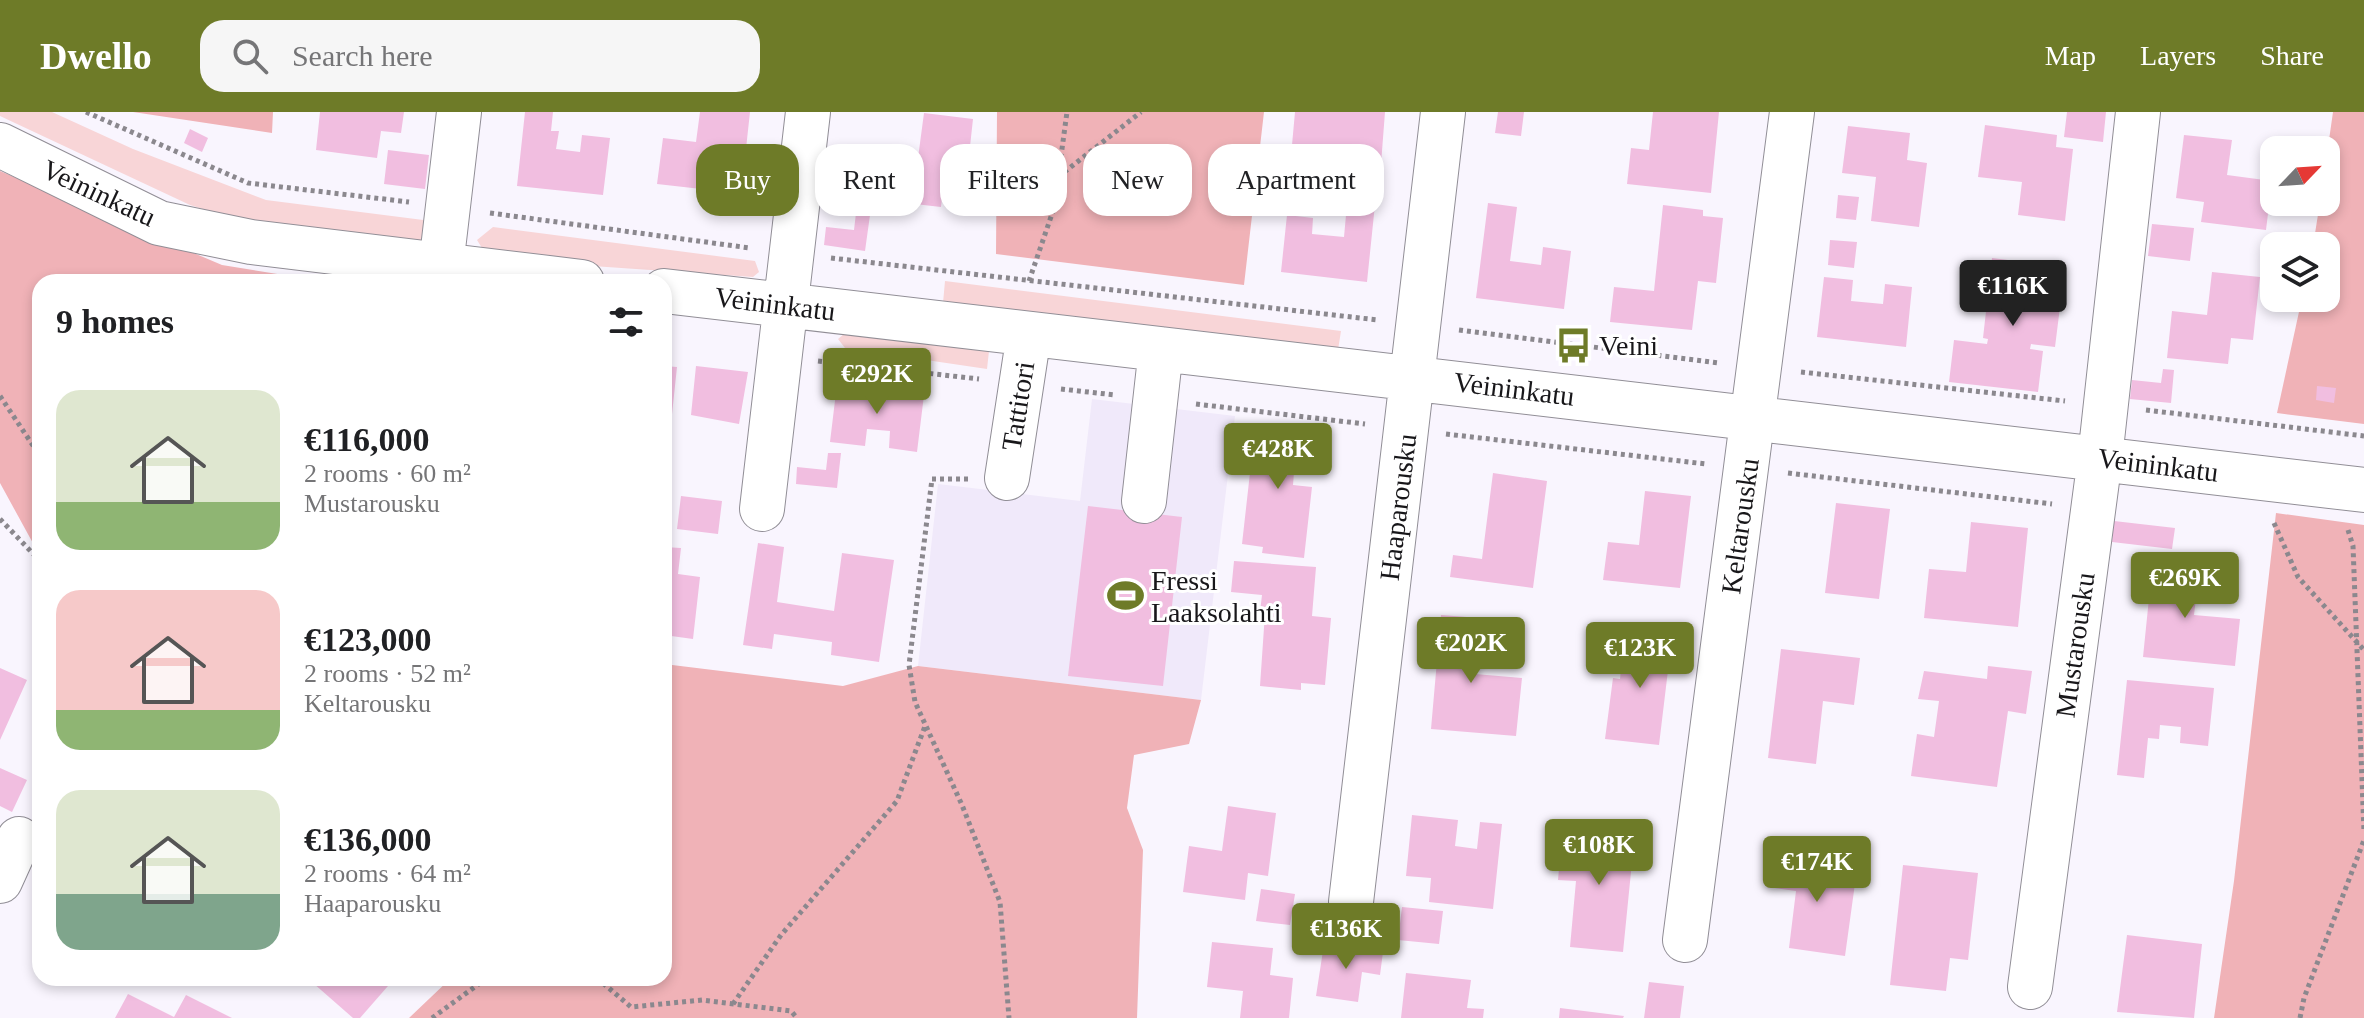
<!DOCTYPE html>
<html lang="en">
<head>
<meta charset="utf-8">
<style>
  body { margin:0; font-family:Georgia,serif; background:#f6f6f6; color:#202124; height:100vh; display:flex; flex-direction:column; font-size:30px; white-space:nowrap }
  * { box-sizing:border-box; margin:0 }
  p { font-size:26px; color:#757577 }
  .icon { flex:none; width:44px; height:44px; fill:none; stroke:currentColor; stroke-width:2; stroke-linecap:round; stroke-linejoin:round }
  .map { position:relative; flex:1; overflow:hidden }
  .drawer { position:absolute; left:32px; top:162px; width:640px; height:712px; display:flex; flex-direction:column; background:#fff; border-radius:24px; box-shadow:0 4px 12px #0003 }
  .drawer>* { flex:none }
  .guide { position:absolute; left:696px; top:32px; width:760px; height:72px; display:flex; gap:16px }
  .needle { width:52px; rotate:65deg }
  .controls { position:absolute; left:2260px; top:24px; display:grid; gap:16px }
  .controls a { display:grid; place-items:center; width:80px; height:80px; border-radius:16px; background:#fff; box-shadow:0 4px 12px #0003; font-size:40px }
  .price { position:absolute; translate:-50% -68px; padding:0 18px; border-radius:8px; background:#6e7b28; color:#fff; font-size:26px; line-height:52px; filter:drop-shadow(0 2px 4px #0008) }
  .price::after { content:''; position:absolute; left:50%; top:48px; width:24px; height:18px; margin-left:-12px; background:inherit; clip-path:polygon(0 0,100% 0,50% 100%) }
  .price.current { background:#222; color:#fff }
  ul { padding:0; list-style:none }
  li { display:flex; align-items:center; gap:24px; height:200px; padding:0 24px }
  li span { display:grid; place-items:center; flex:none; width:224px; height:160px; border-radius:24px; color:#555 }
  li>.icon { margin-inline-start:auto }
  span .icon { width:96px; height:96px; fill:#fffc; stroke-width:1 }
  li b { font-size:34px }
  h2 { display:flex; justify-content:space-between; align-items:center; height:96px; padding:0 24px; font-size:34px }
  .tag { padding:0 28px; border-radius:24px; background:#fff; box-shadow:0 4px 12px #0003; font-size:28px; line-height:72px }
  .tag.current { background:#6e7b28; color:#fff }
  header { display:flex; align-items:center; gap:48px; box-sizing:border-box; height:112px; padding:0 40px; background:#6e7b28; color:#fff }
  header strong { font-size:38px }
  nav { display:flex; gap:44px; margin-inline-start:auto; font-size:28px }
  .search { width:560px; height:72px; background:#f6f6f6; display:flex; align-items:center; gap:20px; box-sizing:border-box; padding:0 28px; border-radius:24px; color:#757577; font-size:30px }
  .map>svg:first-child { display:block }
  .built { fill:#f0e9fa }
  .green { fill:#f8d5d7 }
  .forest { fill:#f0b2b7 }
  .building { fill:#f1bee0 }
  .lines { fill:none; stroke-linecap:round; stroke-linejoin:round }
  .minor-casing { stroke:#918e96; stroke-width:46 }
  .path { stroke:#8b888e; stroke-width:5; stroke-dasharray:4 4; stroke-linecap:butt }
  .minor { stroke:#fff; stroke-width:44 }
  .labels { text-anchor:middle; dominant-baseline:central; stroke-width:6; stroke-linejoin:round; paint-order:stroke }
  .street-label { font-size:28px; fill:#18171a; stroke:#fff }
  .poi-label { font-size:28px; fill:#18171a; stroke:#fff; text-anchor:start }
</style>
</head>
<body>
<header>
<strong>Dwello</strong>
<div class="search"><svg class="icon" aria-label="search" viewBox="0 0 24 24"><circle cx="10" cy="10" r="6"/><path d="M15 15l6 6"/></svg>Search here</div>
<nav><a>Map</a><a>Layers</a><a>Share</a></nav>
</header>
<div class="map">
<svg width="2364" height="906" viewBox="0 0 2364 906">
  <rect width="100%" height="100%" fill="#f9f5fe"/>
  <path class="built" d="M1092 287 1235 304 1201 588 918 554 938 372 1080 389Z"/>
  <path class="green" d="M0 0H52L133 37 266 88 439 110 433 142 238 108 190 93 0 4Z
    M493 115 755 149 759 160 753 165 489 147 477 128Z
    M945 169 1341 219 1338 238 943 191Z
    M844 222 989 239 987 257 845 236 838 227Z"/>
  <path class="forest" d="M133 0H273L272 21Z
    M997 0H1264L1244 173 996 142Z
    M2333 0H2364V312L2277 301 2302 186H2326V134H2313L2320 90H2326V49Z
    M0 59 222 153 327 170H40V444L0 371Z
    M2276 401 2364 413V906H2214L2234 769Z
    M664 552 843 574 918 554 1201 588 1189 632 1134 643 1127 696 1143 738 1137 906H409L451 866H664Z"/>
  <path class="building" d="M320 0H404L401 21 381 19 377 46 316 38Z
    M525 0H553L551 19H559L556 37 580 40 582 23 610 26 603 83 517 74Z
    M700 0H750L744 55 722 53 719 79 657 72 663 26 696 30Z
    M1295 0H1385L1381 52 1291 44Z
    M1498 0H1524L1521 24 1495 21Z
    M1653 0H1719L1711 81 1627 72 1631 36 1649 38Z
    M2067 0H2106L2103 30 2064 25Z
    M924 1 973 7 966 71 944 69 941 95 880 88 885 42 918 46Z
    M1985 13 2057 23 2056 35 2073 37 2065 109 2018 103 2022 70 1978 65Z
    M1848 14 1910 21 1907 48 1927 51 1919 115 1871 109 1876 65 1842 61Z
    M190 17 208 26 202 40 184 31Z
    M2184 23 2232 28 2227 63 2272 69 2266 118 2201 110 2204 90 2176 86Z
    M1132 34 1177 58 1154 98 1112 76Z
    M388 38 429 43 425 77 384 72Z
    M730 65 740 66 738 84 768 87 767 103 727 99Z
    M1349 70 1377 73 1367 170 1281 160 1287 103 1313 106 1312 122 1344 125Z
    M1838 83 1859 85 1856 108 1836 106Z
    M1488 91 1517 95 1510 149 1541 153 1543 135 1571 139 1564 197 1476 186Z
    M1663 93 1703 98V104L1723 106 1716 171 1698 169 1692 218 1610 210 1614 175 1654 179Z
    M856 101 870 103 865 139 824 133 826 115 854 118Z
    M2152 112 2194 116 2190 149 2148 144Z
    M1830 128 1857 130 1854 156 1828 153Z
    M1992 146 2065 155 2055 235 2031 232 2030 237 2043 239 2038 280 1949 270 1954 228 1987 232 1988 227 1983 226Z
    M2212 160 2260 165 2253 228 2231 226 2228 252 2167 246 2172 199 2207 203Z
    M1824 165 1853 168 1851 189 1883 192 1885 172 1912 175 1906 235 1817 225Z
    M664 254 677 255 668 340 664 339Z
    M696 254 748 260 739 312 691 303Z
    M2163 257 2174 258 2171 291 2130 287 2132 268 2161 271Z
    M837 272 924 283 917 340 889 336 890 319 867 317 865 334 830 330Z
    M2317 274 2336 276 2334 291 2316 288Z
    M1244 318 1330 328 1328 350 1295 347 1293 373 1312 375 1304 446 1262 441 1263 435 1242 432 1251 352 1240 351Z
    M828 341H841L837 376 796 372 797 355 826 358Z
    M1493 361 1547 369 1533 476 1450 465 1453 443 1482 447Z
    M1645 379 1691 384 1680 476 1603 468 1608 430 1639 433Z
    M681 384 722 389 718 422 677 417Z
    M1836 391 1890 397 1879 487 1825 481Z
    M1088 394 1182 405 1163 574 1068 564Z
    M2114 409 2175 416 2172 437 2112 430Z
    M1971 410 2028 416 2018 515 1924 506 1929 457 1966 460Z
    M758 431 784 435 777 490 834 499 842 441 894 448 879 550 831 543 832 530 774 522 772 537 743 533Z
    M664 435 681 436 678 462 700 465 693 527 664 523Z
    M2153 447 2200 452 2194 503 2240 507 2235 554 2143 545Z
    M1234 449 1316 455 1312 504 1331 506 1325 573 1301 571V578L1260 574 1265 501 1260 500 1262 483 1231 480Z
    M1441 503 1480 506 1475 562 1522 566 1516 624 1431 617Z
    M1625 519 1672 525 1659 633 1605 627 1613 566 1620 567Z
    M1781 537 1860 546 1854 593 1823 589 1816 652 1768 646Z
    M1988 554 2032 559 2026 602 2008 599 1997 675 1911 664 1917 622 1934 625 1939 589 1918 587 1924 559 1987 567Z
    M0 556 27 568 0 628Z
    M2127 568 2214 576 2208 634 2180 631 2181 615 2160 613 2159 627 2148 626 2144 666 2117 663Z
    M0 656 27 668 12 700 0 694Z
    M1228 694 1276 701 1268 764 1248 761 1245 788 1183 780 1189 734 1222 739Z
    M1412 703 1458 708 1455 734 1477 737 1480 710 1502 712 1493 797 1429 790 1431 766 1406 764Z
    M1584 715 1635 720 1623 840 1570 835 1576 769 1558 768 1561 734 1581 736Z
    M1771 746 1857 757 1845 844 1789 836 1796 779 1767 775Z
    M1903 753 1978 761 1968 848 1950 846 1946 879 1890 873Z
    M1261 777 1295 782 1290 813 1256 809Z
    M1402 795 1443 799 1439 832 1398 828Z
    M2127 823 2202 832 2194 906 2117 900Z
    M1212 830 1273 836 1270 863 1293 866 1289 906H1240L1243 879 1207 875Z
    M1324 832 1383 840 1380 863 1362 860 1358 890 1316 884Z
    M1406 861 1471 868 1467 896 1484 897 1483 906H1401Z
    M317 866H395L360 906H353L313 871Z
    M1649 870 1684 874 1680 906H1644Z
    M128 882 174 905 186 883 232 906H115Z
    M1560 896 1624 904 1623 906H1559Z"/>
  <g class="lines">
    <defs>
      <path id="minor" d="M0 33 159 111 251 130 582 170
        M441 154 459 0
        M664 179 2364 378
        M1007 366 1029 222
        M1144 389 1161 237
        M762 397 808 0
        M0 769 19 727
        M1351 790 1443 0
        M1685 828 1792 0
        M2030 875 2100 346 2138 0"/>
    </defs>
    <use href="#minor" class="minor-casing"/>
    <path class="path" d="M86 0 248 71 409 90
      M1058 65 1141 0
      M490 101 750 136
      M831 146 1378 208
      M1029 169 1054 96 1067 0
      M1459 218 1719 251
      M818 249 979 267
      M1801 260 2065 289
      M1061 277 1115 283
      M0 284 40 344
      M1196 292 1365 312
      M2146 298 2364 324
      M1446 322 1706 352
      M1788 361 2052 392
      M968 367H932L909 553 915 590 962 693 1000 790 1009 906
      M0 407 40 449
      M2274 411 2298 465 2364 538
      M2348 418 2353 434 2364 720
      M597 866 631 895 702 888 791 899 797 906
      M733 892 781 823 897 689 925 614
      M432 906 487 866
      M2300 906 2304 886 2364 728"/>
    <use href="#minor" class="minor"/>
  </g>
  <defs>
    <symbol id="bus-bare" viewBox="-9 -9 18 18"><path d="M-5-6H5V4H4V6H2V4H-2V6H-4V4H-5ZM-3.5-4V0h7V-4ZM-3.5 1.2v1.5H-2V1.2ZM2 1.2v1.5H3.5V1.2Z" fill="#6e7b28" stroke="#fff" stroke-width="2.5" paint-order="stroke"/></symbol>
    <symbol id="stadium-bare" viewBox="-9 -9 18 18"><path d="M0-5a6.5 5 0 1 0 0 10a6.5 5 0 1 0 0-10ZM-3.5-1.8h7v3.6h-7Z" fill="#6e7b28" stroke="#fff" stroke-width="2.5" paint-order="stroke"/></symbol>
  </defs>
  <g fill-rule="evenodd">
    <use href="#bus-bare" x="1548" y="208" width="51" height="51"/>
    <use href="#stadium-bare" x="1100" y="458" width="51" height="51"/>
  </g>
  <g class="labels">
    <g class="street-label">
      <text transform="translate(99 81) rotate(25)">Veininkatu</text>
      <text transform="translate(775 192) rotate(7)">Veininkatu</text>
      <text transform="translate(1514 277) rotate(7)">Veininkatu</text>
      <text transform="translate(1018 294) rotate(-81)">Tattitori</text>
      <text transform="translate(2158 353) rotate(7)">Veininkatu</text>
      <text transform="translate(1398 395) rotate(-83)">Haaparousku</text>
      <text transform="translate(1740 414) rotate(-82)">Keltarousku</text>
      <text transform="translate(2075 533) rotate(-82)">Mustarousku</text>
    </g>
    <g class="poi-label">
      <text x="1599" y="233">Veini</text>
      <text x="1151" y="468">Fressi<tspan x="1151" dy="32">Laaksolahti</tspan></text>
    </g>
  </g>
</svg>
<div class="controls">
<a><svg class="needle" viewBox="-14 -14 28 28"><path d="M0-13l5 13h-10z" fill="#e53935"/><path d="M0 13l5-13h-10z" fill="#757577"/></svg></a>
<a><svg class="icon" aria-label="layers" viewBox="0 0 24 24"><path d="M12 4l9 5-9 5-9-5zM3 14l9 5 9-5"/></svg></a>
</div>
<b class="price current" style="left:2013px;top:216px">€116K</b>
<b class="price" style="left:877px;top:304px">€292K</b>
<b class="price" style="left:1278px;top:379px">€428K</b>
<b class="price" style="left:2185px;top:508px">€269K</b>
<b class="price" style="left:1471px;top:573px">€202K</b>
<b class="price" style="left:1640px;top:578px">€123K</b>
<b class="price" style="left:1599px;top:775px">€108K</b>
<b class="price" style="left:1817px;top:792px">€174K</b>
<b class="price" style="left:1346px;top:859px">€136K</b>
<div class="guide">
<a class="tag current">Buy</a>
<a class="tag">Rent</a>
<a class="tag">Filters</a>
<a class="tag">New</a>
<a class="tag">Apartment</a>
</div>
<section class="drawer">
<h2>9 homes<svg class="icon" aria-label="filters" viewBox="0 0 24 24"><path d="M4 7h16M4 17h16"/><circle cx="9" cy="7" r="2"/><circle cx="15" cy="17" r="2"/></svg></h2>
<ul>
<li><span style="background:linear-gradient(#dfe7d0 70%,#8fb573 0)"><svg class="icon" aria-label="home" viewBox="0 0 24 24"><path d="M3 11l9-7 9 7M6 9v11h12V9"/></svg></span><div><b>€116,000</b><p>2 rooms · 60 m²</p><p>Mustarousku</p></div></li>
<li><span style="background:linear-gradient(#f6c9c9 75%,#8fb573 0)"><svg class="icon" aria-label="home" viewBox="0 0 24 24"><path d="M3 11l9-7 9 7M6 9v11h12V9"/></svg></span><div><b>€123,000</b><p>2 rooms · 52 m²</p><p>Keltarousku</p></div></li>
<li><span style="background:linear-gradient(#dfe7d0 65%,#7fa58c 0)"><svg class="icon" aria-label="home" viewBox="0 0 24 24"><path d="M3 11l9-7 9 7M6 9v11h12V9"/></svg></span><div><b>€136,000</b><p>2 rooms · 64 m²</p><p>Haaparousku</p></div></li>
</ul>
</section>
</div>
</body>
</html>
